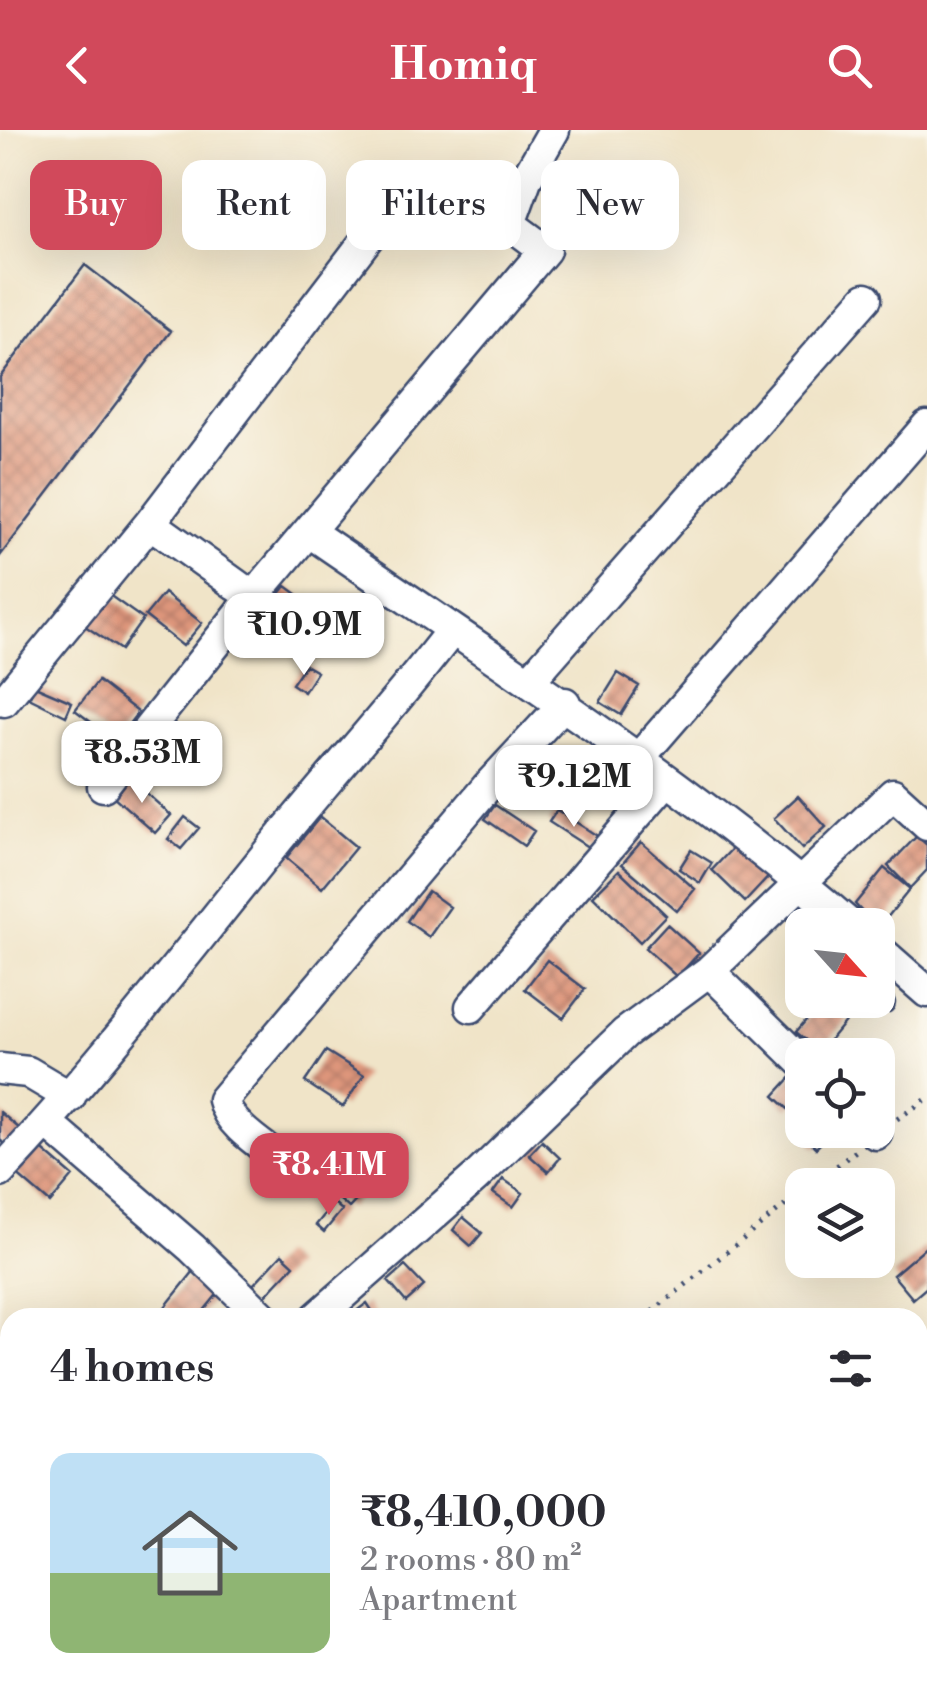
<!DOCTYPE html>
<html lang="en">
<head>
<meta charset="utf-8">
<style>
  body { margin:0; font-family:"Libre Bodoni",serif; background:#f2f2f3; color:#2b2b33; height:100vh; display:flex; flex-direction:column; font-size:38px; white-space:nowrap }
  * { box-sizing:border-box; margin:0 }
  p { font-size:32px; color:#7c7c81 }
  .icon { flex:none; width:55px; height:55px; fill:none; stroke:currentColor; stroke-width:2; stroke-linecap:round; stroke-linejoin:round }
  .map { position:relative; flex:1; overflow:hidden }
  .drawer { position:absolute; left:0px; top:1178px; width:928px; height:392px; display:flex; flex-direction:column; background:#fff; border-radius:30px 30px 0 0; box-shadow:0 10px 40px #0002 }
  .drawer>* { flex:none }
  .guide { position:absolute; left:30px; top:30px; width:868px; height:90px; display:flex; gap:20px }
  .needle { width:65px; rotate:117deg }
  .buttons { position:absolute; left:785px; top:778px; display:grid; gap:20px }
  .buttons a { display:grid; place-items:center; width:110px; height:110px; border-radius:20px; background:#fff; box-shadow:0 10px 40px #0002; font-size:50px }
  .price { position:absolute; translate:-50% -85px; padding:0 22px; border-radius:20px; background:#fff; color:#222; font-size:32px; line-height:65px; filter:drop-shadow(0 2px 5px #0008) }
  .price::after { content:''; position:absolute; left:50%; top:60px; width:30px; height:22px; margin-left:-15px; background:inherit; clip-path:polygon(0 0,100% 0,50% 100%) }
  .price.active { background:#d1495b; color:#fff }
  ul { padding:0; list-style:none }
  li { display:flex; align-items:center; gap:30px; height:250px; padding:0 50px }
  li span { display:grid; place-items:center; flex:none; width:280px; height:200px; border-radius:20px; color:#555 }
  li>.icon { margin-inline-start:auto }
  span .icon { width:120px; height:120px; fill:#fffc; stroke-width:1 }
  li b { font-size:42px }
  h2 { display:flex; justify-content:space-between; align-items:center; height:120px; padding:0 50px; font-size:42px }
  .pill { padding:0 35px; border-radius:20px; background:#fff; box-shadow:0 10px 40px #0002; font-size:35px; line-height:90px }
  .pill.active { background:#d1495b; color:#fff }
  header { display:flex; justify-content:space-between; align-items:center; height:130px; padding:0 50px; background:#d1495b; color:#fff; font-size:45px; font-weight:800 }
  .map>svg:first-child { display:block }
  .building { fill:url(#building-cross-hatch) }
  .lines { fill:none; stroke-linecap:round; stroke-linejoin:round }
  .street-casing { stroke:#3b4a6e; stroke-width:35 }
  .path { stroke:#3b4a6e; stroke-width:5; stroke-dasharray:2.5 8; stroke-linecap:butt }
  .street { stroke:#fff; stroke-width:30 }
</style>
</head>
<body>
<header><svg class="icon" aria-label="back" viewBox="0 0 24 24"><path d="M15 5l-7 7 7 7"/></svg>Homiq<svg class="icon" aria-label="search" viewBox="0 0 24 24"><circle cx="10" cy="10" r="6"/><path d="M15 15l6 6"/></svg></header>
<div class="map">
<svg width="927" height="1569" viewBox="0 0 927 1569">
  <defs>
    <pattern id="building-cross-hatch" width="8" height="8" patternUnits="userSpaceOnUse" patternTransform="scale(2.5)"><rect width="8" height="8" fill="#de967b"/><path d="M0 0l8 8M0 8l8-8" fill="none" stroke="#b37b68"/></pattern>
  </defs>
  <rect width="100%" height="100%" fill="#fbf7ec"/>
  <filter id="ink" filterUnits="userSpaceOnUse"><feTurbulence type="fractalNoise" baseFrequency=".01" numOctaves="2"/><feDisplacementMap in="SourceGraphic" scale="20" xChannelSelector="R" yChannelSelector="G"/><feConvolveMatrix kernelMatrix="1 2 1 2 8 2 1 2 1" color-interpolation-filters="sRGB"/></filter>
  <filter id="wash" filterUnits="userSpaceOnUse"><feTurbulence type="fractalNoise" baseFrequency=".0048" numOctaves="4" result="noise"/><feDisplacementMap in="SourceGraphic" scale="40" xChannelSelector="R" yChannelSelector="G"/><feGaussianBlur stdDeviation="2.25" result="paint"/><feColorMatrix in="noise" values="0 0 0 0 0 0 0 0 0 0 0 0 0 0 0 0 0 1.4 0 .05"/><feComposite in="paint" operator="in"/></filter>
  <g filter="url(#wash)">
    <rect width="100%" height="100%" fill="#f0e4c8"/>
    <g id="blocks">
      <path class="building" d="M85 135 171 201 0 426V247Z
        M286 456 323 483 313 497 275 470Z
        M105 462 143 489 121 520 82 494Z
        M164 463 202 493 183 516 145 486Z
        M305 535 317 542 304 562 292 554Z
        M618 543 639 556 621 585 600 572Z
        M98 551 138 582 116 611 75 580Z
        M35 556 72 572 66 586 29 568Z
        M553 634 580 653 569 669 541 651Z
        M129 648 171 685 155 703 113 666Z
        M798 666 826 697 802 719 774 688Z
        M495 675 534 701 524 716 485 689Z
        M557 680 599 707 591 719 549 692Z
        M185 687 199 698 181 719 168 709Z
        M320 687 356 717 322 758 286 728Z
        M917 706 927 715V740L910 758 888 736Z
        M742 708 775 740 745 772 712 740Z
        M641 712 695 759 677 781 622 734Z
        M691 720 712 733 700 753 679 739Z
        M884 738 910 759 878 799 855 774Z
        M619 740 666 785 640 812 593 766Z
        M428 761 450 777 429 807 407 791Z
        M667 794 699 823 677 847 645 818Z
        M547 830 585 859 563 888 525 859Z
        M875 873a10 10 0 1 1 20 0a10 10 0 1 1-20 0Z
        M823 870 847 889 820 922 796 902Z
        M326 921 364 945 343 977 305 952Z
        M794 944 802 951V964L788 979 774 966Z
        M0 982 27 1005 13 1021 0 1010Z
        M804 1000H834L816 1018 801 1003Z
        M542 1011 560 1028 548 1042 529 1025Z
        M37 1015 73 1046 50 1073 14 1042Z
        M503 1049 523 1063 513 1077 493 1063Z
        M358 1050 367 1059 349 1078 340 1070Z
        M334 1073 342 1080 324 1102 316 1095Z
        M463 1087 482 1103 471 1116 453 1100Z
        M927 1116V1157L913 1169 893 1145Z
        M282 1124 294 1135 264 1167 252 1156Z
        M198 1136 224 1156 198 1188H178L165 1177Z
        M405 1136 424 1156 406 1172 388 1151Z
        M367 1173 377 1188H359L355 1182Z"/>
    </g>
  </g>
  <g filter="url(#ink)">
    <use href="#blocks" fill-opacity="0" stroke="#3b4a6e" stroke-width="2.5"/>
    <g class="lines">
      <defs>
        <path id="street" d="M150 393 253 467
          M311 403C494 529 682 649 850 795
          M530 550 866 168
          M0 568 4 571 150 393 405 59
          M639 628 927 296
          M103 656 253 467 545 120 510 94 527 47 554 0
          M878 819 927 862
          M709 841 802 932
          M471 877 667 650
          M0 939 28 942 70 967
          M47 993 192 1118 264 1188
          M872 1000 876 1004
          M286 1034C266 1017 229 997 223 970L487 657 565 573
          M0 1042C98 939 184 826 273 716 332 643 395 575 452 500
          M316 1188 475 1048 625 903 709 841 893 664 927 695
          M0 1487 10 1478"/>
      </defs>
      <use href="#street" class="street-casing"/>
      <path class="path" d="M897 989 927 969
        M812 1055 857 1020
        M644 1188 802 1062
        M276 1569 280 1560"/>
      <use href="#street" class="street"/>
    </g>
  </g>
</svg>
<div class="buttons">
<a><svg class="needle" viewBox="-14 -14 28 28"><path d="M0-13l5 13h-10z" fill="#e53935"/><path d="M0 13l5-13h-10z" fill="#7c7c81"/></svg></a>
<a><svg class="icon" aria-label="locate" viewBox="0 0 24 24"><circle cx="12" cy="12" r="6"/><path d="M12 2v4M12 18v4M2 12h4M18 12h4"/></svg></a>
<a><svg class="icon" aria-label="layers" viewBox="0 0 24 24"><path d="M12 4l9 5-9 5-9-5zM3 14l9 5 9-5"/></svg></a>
</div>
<b class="price" style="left:304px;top:548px">₹10.9M</b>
<b class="price" style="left:142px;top:676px">₹8.53M</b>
<b class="price" style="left:574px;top:700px">₹9.12M</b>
<b class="price active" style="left:329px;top:1088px">₹8.41M</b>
<div class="guide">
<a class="pill active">Buy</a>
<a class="pill">Rent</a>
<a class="pill">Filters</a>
<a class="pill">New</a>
</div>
<section class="drawer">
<h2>4 homes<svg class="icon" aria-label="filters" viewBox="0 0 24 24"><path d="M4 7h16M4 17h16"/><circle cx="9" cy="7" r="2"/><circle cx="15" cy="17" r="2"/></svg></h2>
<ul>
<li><span style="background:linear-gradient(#bfe0f5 60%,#8fb573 0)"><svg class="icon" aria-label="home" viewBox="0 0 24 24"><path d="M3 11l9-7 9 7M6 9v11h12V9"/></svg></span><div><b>₹8,410,000</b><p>2 rooms · 80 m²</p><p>Apartment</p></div></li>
</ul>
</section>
</div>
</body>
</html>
